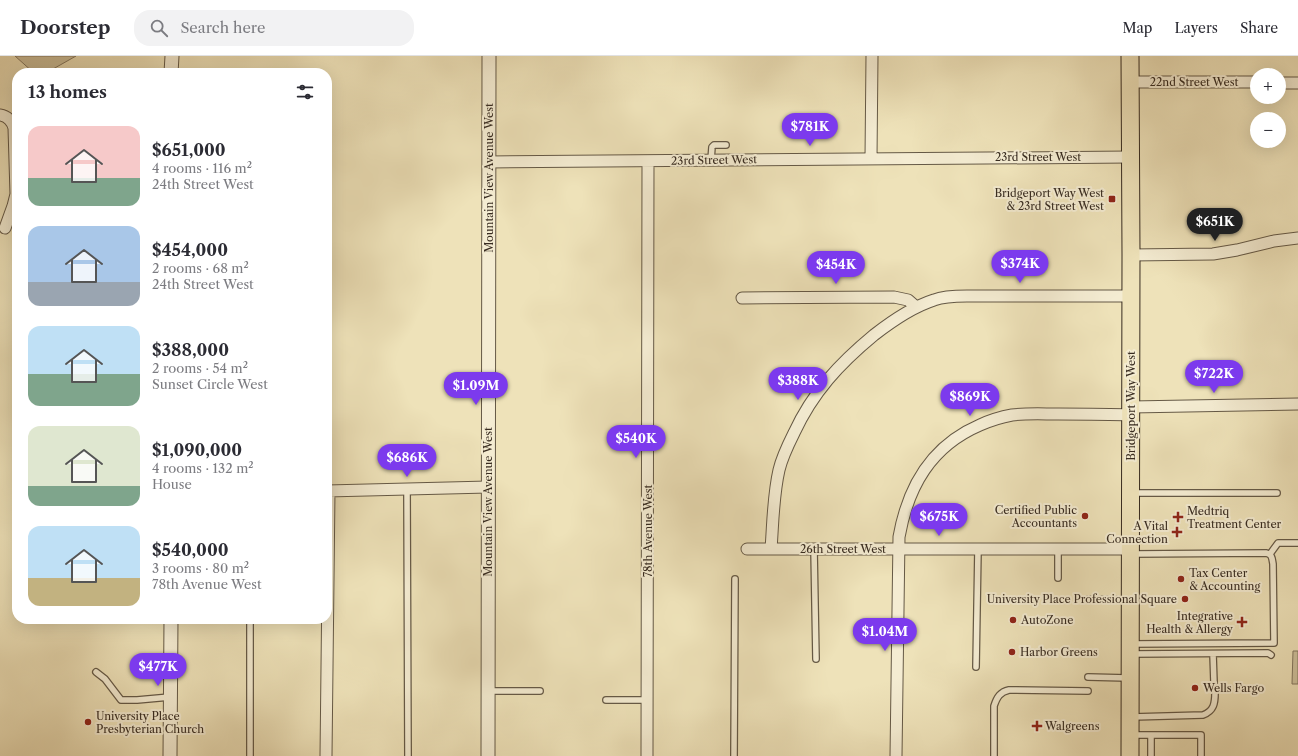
<!DOCTYPE html>
<html lang="en">
<head>
<meta charset="utf-8">
<style>
  body { margin:0; font-family:"Libre Caslon Text",serif; background:#f2f2f3; color:#2b2b33; height:100vh; display:flex; flex-direction:column; font-size:15px; white-space:nowrap }
  * { box-sizing:border-box; margin:0 }
  p { font-size:13px; color:#7c7c81 }
  .icon { flex:none; width:22px; height:22px; fill:none; stroke:currentColor; stroke-width:2; stroke-linecap:round; stroke-linejoin:round }
  .map { position:relative; flex:1; overflow:hidden }
  .side { position:absolute; left:12px; top:12px; width:320px; height:556px; display:flex; flex-direction:column; background:#fff; border-radius:16px; box-shadow:0 4px 16px #0002 }
  .side>* { flex:none }
  .buttons { position:absolute; left:1250px; top:12px; display:grid; gap:8px }
  .buttons a { display:grid; place-items:center; width:36px; height:36px; border-radius:50%; background:#fff; box-shadow:0 4px 16px #0002; font-size:20px }
  .price { position:absolute; translate:-50% -34px; padding:0 9px; border-radius:14px; background:#7c3aed; color:#fff; font-size:13px; line-height:26px; filter:drop-shadow(0 1px 2px #0008) }
  .price::after { content:''; position:absolute; left:50%; top:24px; width:12px; height:9px; margin-left:-6px; background:inherit; clip-path:polygon(0 0,100% 0,50% 100%) }
  .price.current { background:#222; color:#fff }
  ul { padding:0; list-style:none }
  li { display:flex; align-items:center; gap:12px; height:100px; padding:0 16px }
  li span { display:grid; place-items:center; flex:none; width:112px; height:80px; border-radius:12px; color:#555 }
  li>.icon { margin-inline-start:auto }
  span .icon { width:48px; height:48px; fill:#fffc; stroke-width:1 }
  li b { font-size:17px }
  h2 { display:flex; justify-content:space-between; align-items:center; height:48px; padding:0 16px; font-size:17px }
  header { display:flex; align-items:center; gap:24px; box-sizing:border-box; height:56px; padding:0 20px; background:#fff; border-bottom:1px solid #e1e1e2 }
  header strong { font-size:19px }
  nav { display:flex; gap:22px; margin-inline-start:auto; font-size:14px }
  .search { width:280px; height:36px; background:#f2f2f3; display:flex; align-items:center; gap:10px; box-sizing:border-box; padding:0 14px; border-radius:16px; color:#7c7c81; font-size:15px }
  .map>svg:first-child { display:block }
  .green { fill:#cfc39f; stroke:#837760 }
  .lines { fill:none; stroke-linecap:round; stroke-linejoin:round }
  .service-casing { stroke:#655946; stroke-width:8 }
  .minor-casing { stroke:#655946; stroke-width:13 }
  .tertiary-casing { stroke:#655946; stroke-width:15 }
  .primary-casing { stroke:#372b20; stroke-width:19 }
  .service { stroke:#f4ecd2; stroke-width:5.5 }
  .minor { stroke:#f4ecd2; stroke-width:11 }
  .tertiary { stroke:#f4ecd2; stroke-width:13 }
  .primary { stroke:#eee2b9; stroke-width:17 }
  .poi-dot { fill:#8f2418; stroke:#f4ecd2; stroke-width:1.5 }
  .labels { text-anchor:middle; dominant-baseline:central; stroke-width:4; stroke-linejoin:round; paint-order:stroke }
  .street-label { font-size:11px; fill:#372b20; stroke:#f4ecd2 }
  .poi-label { font-size:11px; fill:#372b20; stroke:#f4ecd2; text-anchor:start }
</style>
</head>
<body>
<header>
<strong>Doorstep</strong>
<div class="search"><svg class="icon" aria-label="search" viewBox="0 0 24 24"><circle cx="10" cy="10" r="6"/><path d="M15 15l6 6"/></svg>Search here</div>
<nav><a>Map</a><a>Layers</a><a>Share</a></nav>
</header>
<div class="map">
<svg width="1298" height="700" viewBox="0 0 1298 700">
  <rect width="100%" height="100%" fill="#eee2b9"/>
  <filter id="stains"><feTurbulence type="fractalNoise" baseFrequency=".005" numOctaves="4"/><feColorMatrix values="0 0 0 0 .2 0 0 0 0 .09 0 0 0 0 .02 0 0 0 .5 -.17"/></filter>
  <radialGradient id="worn" r=".72"><stop offset=".6" stop-color="#630" stop-opacity="0"/><stop offset="1" stop-color="#630" stop-opacity=".3"/></radialGradient>
  <path class="green" d="M15 0H76L46 17H34Z
    M1293 595H1298V628H1292Z"/>
  <g class="lines">
    <defs>
      <path id="service" d="M711 104 712 91 714 89H726
        M407 433 408 700
        M1132 437H1277
        M814 493 816 603
        M1270 498 1278 487H1298
        M1058 522V493
        M1089 543 1128 544
        M250 563V700
        M1132 588 1274 587 1273 508C1272 502 1272 498 1266 497L1133 498
        M1132 598 1268 597 1271 599
        M1213 598 1214 627
        M976 611 978 493
        M96 616 105 623 121 644H137L170 641
        M1088 621 1128 622
        M489 635H540
        M606 644H647
        M1132 661 1203 659C1214 655 1215 647 1215 637
        M1132 679H1201V700
        M1151 679V700
        M734 700 735 523
        M994 700V650C997 641 1000 636 1009 634L1088 635"/>
      <path id="minor" d="M1130 26H1257
        M1279 27H1298
        M0 59C7 60 12 65 14 72L16 138 13 150 5 172
        M871 102 872 0
        M489 106 1130 101
        M1131 199 1213 198 1237 194 1274 185 1298 182
        M742 242 894 241 908 244 916 251
        M1131 351 1298 348
        M327 435 488 431
        M747 493H1130
        M771 493C773 467 773 440 779 414 782 401 788 389 794 377 813 336 839 308 874 279 892 265 912 251 934 244 944 240 956 240 967 240H1131
        M326 700 329 435
        M647 700 648 105
        M896 700 899 481C908 430 931 390 980 369 991 364 1001 361 1012 359 1027 357 1043 358 1058 358 1082 358 1107 358 1131 359"/>
      <path id="tertiary" d="M171 17 172 0
        M170 700 171 563
        M488 700 489 0"/>
      <path id="primary" d="M1130 700 1131 199 1130 0"/>
    </defs>
    <use href="#service" class="service-casing"/>
    <use href="#minor" class="minor-casing"/>
    <use href="#tertiary" class="tertiary-casing"/>
    <use href="#primary" class="primary-casing"/>
    <use href="#service" class="service"/>
    <use href="#minor" class="minor"/>
    <use href="#tertiary" class="tertiary"/>
    <use href="#primary" class="primary"/>
  </g>
  <g class="poi-dot">
    <rect x="1108" y="139" width="8" height="8" rx="2"/>
    <circle cx="1085" cy="460" r="4"/>
    <path d="M1176 455h4v4h4v4h-4v4h-4v-4h-4v-4h4z"/>
    <path d="M1175 470h4v4h4v4h-4v4h-4v-4h-4v-4h4z"/>
    <circle cx="1181" cy="523" r="4"/>
    <circle cx="1185" cy="543" r="4"/>
    <circle cx="1013" cy="564" r="4"/>
    <path d="M1240 560h4v4h4v4h-4v4h-4v-4h-4v-4h4z"/>
    <circle cx="1012" cy="596" r="4"/>
    <circle cx="1195" cy="632" r="4"/>
    <circle cx="88" cy="666" r="4"/>
    <path d="M1035 664h4v4h4v4h-4v4h-4v-4h-4v-4h4z"/>
  </g>
  <g class="labels">
    <g class="street-label">
      <text x="1194" y="26">22nd Street West</text>
      <text x="1038" y="101">23rd Street West</text>
      <text transform="translate(714 104) rotate(-1)">23rd Street West</text>
      <text transform="translate(489 122) rotate(-90)">Mountain View Avenue West</text>
      <text transform="translate(1131 350) rotate(-90)">Bridgeport Way West</text>
      <text transform="translate(488 446) rotate(-90)">Mountain View Avenue West</text>
      <text transform="translate(648 475) rotate(-90)">78th Avenue West</text>
      <text x="843" y="493">26th Street West</text>
    </g>
    <g class="poi-label">
      <text x="1104" y="137" text-anchor="end">Bridgeport Way West<tspan x="1104" dy="13">&amp; 23rd Street West</tspan></text>
      <text x="1077" y="454" text-anchor="end">Certified Public<tspan x="1077" dy="13">Accountants</tspan></text>
      <text x="1187" y="455">Medtriq<tspan x="1187" dy="13">Treatment Center</tspan></text>
      <text x="1168" y="470" text-anchor="end">A Vital<tspan x="1168" dy="13">Connection</tspan></text>
      <text x="1189" y="517">Tax Center<tspan x="1189" dy="13">&amp; Accounting</tspan></text>
      <text x="1177" y="543" text-anchor="end">University Place Professional Square</text>
      <text x="1233" y="560" text-anchor="end">Integrative<tspan x="1233" dy="13">Health &amp; Allergy</tspan></text>
      <text x="1021" y="564">AutoZone</text>
      <text x="1020" y="596">Harbor Greens</text>
      <text x="1203" y="632">Wells Fargo</text>
      <text x="96" y="660">University Place<tspan x="96" dy="13">Presbyterian Church</tspan></text>
      <text x="1045" y="670">Walgreens</text>
    </g>
  </g>
  <rect width="100%" height="100%" filter="url(#stains)"/>
  <rect width="100%" height="100%" fill="url(#worn)"/>
</svg>
<div class="buttons">
<a>+</a>
<a>−</a>
</div>
<b class="price" style="left:810px;top:91px">$781K</b>
<b class="price current" style="left:1215px;top:186px">$651K</b>
<b class="price" style="left:1020px;top:228px">$374K</b>
<b class="price" style="left:836px;top:229px">$454K</b>
<b class="price" style="left:1214px;top:338px">$722K</b>
<b class="price" style="left:798px;top:345px">$388K</b>
<b class="price" style="left:476px;top:350px">$1.09M</b>
<b class="price" style="left:970px;top:361px">$869K</b>
<b class="price" style="left:636px;top:403px">$540K</b>
<b class="price" style="left:407px;top:422px">$686K</b>
<b class="price" style="left:939px;top:481px">$675K</b>
<b class="price" style="left:885px;top:596px">$1.04M</b>
<b class="price" style="left:158px;top:631px">$477K</b>
<section class="side">
<h2>13 homes<svg class="icon" aria-label="filters" viewBox="0 0 24 24"><path d="M4 7h16M4 17h16"/><circle cx="9" cy="7" r="2"/><circle cx="15" cy="17" r="2"/></svg></h2>
<ul>
<li><span style="background:linear-gradient(#f6c9c9 65%,#7fa58c 0)"><svg class="icon" aria-label="home" viewBox="0 0 24 24"><path d="M3 11l9-7 9 7M6 9v11h12V9"/></svg></span><div><b>$651,000</b><p>4 rooms · 116 m²</p><p>24th Street West</p></div></li>
<li><span style="background:linear-gradient(#a9c7e8 70%,#9aa5b1 0)"><svg class="icon" aria-label="home" viewBox="0 0 24 24"><path d="M3 11l9-7 9 7M6 9v11h12V9"/></svg></span><div><b>$454,000</b><p>2 rooms · 68 m²</p><p>24th Street West</p></div></li>
<li><span style="background:linear-gradient(#bfe0f5 60%,#7fa58c 0)"><svg class="icon" aria-label="home" viewBox="0 0 24 24"><path d="M3 11l9-7 9 7M6 9v11h12V9"/></svg></span><div><b>$388,000</b><p>2 rooms · 54 m²</p><p>Sunset Circle West</p></div></li>
<li><span style="background:linear-gradient(#dfe7d0 75%,#7fa58c 0)"><svg class="icon" aria-label="home" viewBox="0 0 24 24"><path d="M3 11l9-7 9 7M6 9v11h12V9"/></svg></span><div><b>$1,090,000</b><p>4 rooms · 132 m²</p><p>House</p></div></li>
<li><span style="background:linear-gradient(#bfe0f5 65%,#c2b280 0)"><svg class="icon" aria-label="home" viewBox="0 0 24 24"><path d="M3 11l9-7 9 7M6 9v11h12V9"/></svg></span><div><b>$540,000</b><p>3 rooms · 80 m²</p><p>78th Avenue West</p></div></li>
</ul>
</section>
</div>
</body>
</html>
